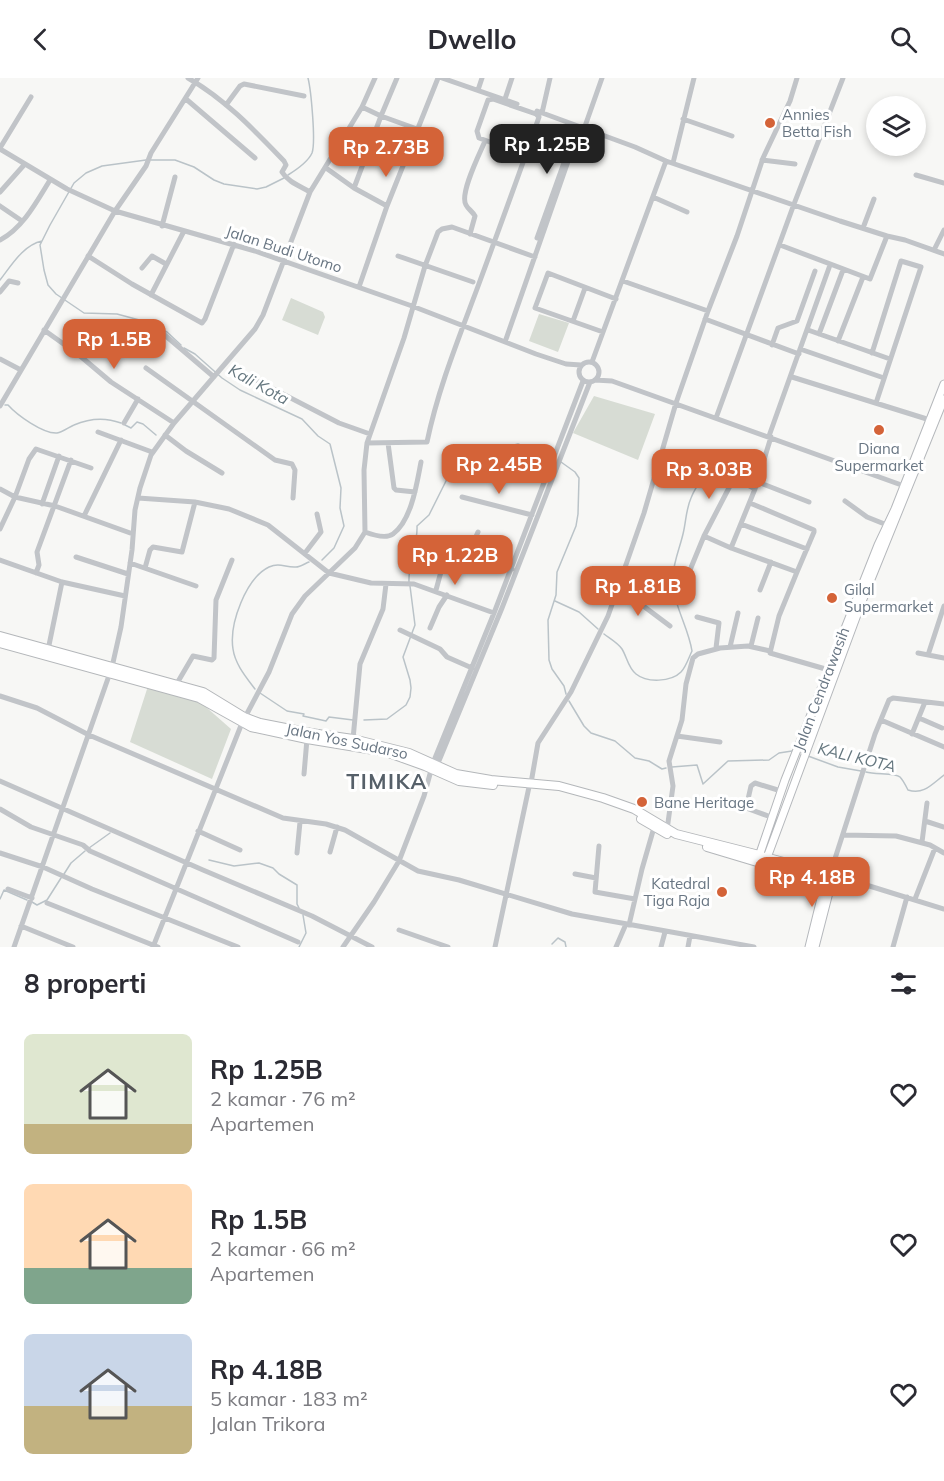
<!DOCTYPE html>
<html lang="id">
<head>
<meta charset="utf-8">
<style>
  body { margin:0; font-family:Mulish,sans-serif; background:#f2f2f3; color:#2b2b33; height:100vh; display:flex; flex-direction:column; font-size:22px; white-space:nowrap }
  * { box-sizing:border-box; margin:0 }
  p { font-size:20px; color:#7c7c81 }
  .icon { flex:none; width:33px; height:33px; fill:none; stroke:currentColor; stroke-width:2; stroke-linecap:round; stroke-linejoin:round }
  .map { position:relative; height:869px; overflow:hidden }
  .panel { display:flex; flex-direction:column; background:#fff; flex:1 }
  .panel>* { flex:none }
  .fabs { position:absolute; left:866px; top:18px; display:grid; gap:12px }
  .fabs a { display:grid; place-items:center; width:60px; height:60px; border-radius:50%; background:#fff; box-shadow:0 3px 9px #0003; font-size:30px }
  .price { position:absolute; translate:-50% -51px; padding:0 14px; border-radius:12px; background:#d46338; color:#fff; font-size:20px; line-height:39px; filter:drop-shadow(0 2px 3px #0008) }
  .price::after { content:''; position:absolute; left:50%; top:36px; width:18px; height:14px; margin-left:-9px; background:inherit; clip-path:polygon(0 0,100% 0,50% 100%) }
  .price.selected { background:#222; color:#fff }
  ul { padding:0; list-style:none }
  li { display:flex; align-items:center; gap:18px; height:150px; padding:0 24px }
  li span { display:grid; place-items:center; flex:none; width:168px; height:120px; border-radius:9px; color:#555 }
  li>.icon { margin-inline-start:auto }
  span .icon { width:72px; height:72px; fill:#fffc; stroke-width:1 }
  li b { font-size:26px }
  h2 { display:flex; justify-content:space-between; align-items:center; height:72px; padding:0 24px; font-size:26px }
  header { display:flex; justify-content:space-between; align-items:center; height:78px; padding:0 24px; background:#fff; font-size:27px; font-weight:700 }
  .map>svg:first-child { display:block }
  .green { fill:#d7dcd4 }
  .lines { fill:none; stroke-linecap:round; stroke-linejoin:round }
  .stream { stroke:#bac3c8; stroke-width:1.5 }
  .major-casing { stroke:#b5b8bc; stroke-width:9 }
  .highway-casing { stroke:#b4b7ba; stroke-width:10 }
  .minor { stroke:#c1c4c8; stroke-width:5 }
  .major { stroke:#fff; stroke-width:7 }
  .highway { stroke:#fff; stroke-width:8 }
  .poi-dot { fill:#d46338; stroke:#fff; stroke-width:2 }
  .labels { text-anchor:middle; dominant-baseline:central; stroke-width:6; stroke-linejoin:round; paint-order:stroke }
  .poi-label { font-size:15px; fill:#697683; stroke:#fff; text-anchor:start }
  .street-label { font-size:15px; fill:#697683; stroke:#fff }
  .water-label { font-size:16px; font-style:italic; fill:#65777f; stroke:#fff }
  .district-label { font-size:21px; font-weight:bold; letter-spacing:1.5px; fill:#566069; stroke:#fff }
</style>
</head>
<body>
<header><svg class="icon" aria-label="back" viewBox="0 0 24 24"><path d="M15 5l-7 7 7 7"/></svg>Dwello<svg class="icon" aria-label="search" viewBox="0 0 24 24"><circle cx="10" cy="10" r="6"/><path d="M15 15l6 6"/></svg></header>
<div class="map">
<svg width="944" height="869" viewBox="0 0 944 869">
  <rect width="100%" height="100%" fill="#f7f7f5"/>
  <path class="green" d="M291 220 323 234 325 239 318 257 282 242Z
    M539 236 569 245 558 274 529 263Z
    M594 318 655 336 638 382 573 355Z
    M148 608 198 622 231 651 212 701 130 664Z"/>
  <g class="lines">
    <path class="stream" d="M146 82 102 88 86 95 74 105 50 147 40 167 44 192 48 207 56 216 84 235 117 236 143 243 167 254 181 267
      M151 82H175L194 89 214 102 224 106 257 111 266 109 284 100
      M288 97C296 92 308 84 312 75 316 64 311 12 308 0
      M0 202C11 188 23 167 42 163
      M184 270 195 276 222 300 240 312 302 341 318 358 330 366 341 410 340 430 344 448 334 470 322 482
      M5 327H8C17 337 43 356 57 355 63 354 69 349 74 347 90 340 105 339 121 345
      M125 347 131 350 137 344 143 346 156 357
      M561 384 575 394 579 400 578 436 576 448 557 494 556 517 548 542 549 582 552 591 564 608 566 616
      M409 504C408 484 418 467 417 448L429 437 450 395 464 380 518 366 551 379
      M555 523 579 534 598 551
      M604 556C609 560 618 565 622 571 627 579 628 590 636 596 647 605 671 604 681 594 686 589 689 579 692 573 688 547 671 524 673 497 674 483 680 469 683 456 686 444 686 431 691 420 701 394 734 373 762 378
      M255 611C246 599 235 586 233 571 229 546 246 500 269 489 280 484 286 490 296 489 300 489 306 485 309 484
      M260 615 287 633 304 636 303 638 326 643 329 639 353 642
      M569 623 584 648 591 655 615 663 635 680 649 683 662 691 666 690
      M364 642 387 641 406 627 410 619 411 610 410 602 403 579 415 547 410 508
      M808 678 838 689 861 693
      M672 689 697 687 703 706 728 683 769 682 779 675 792 673
      M866 694C875 697 895 694 900 699 903 702 906 708 908 712 924 717 932 706 944 697
      M89 770 110 755
      M209 782 234 788 259 785 273 790 279 796 297 807V826L299 830
      M64 796 71 785 85 773
      M0 821 4 812 27 822
      M32 824 37 827 47 822 61 800
      M552 866 558 860 565 864 566 869
      M299 869 306 855 303 837"/>
    <defs>
      <path id="major" d="M763 778 819 793
        M765 785 861 526 944 321
        M832 801 757 784 785 702 878 467 895 431 944 306
        M809 869 827 796
        M815 869 833 799"/>
      <path id="highway" d="M0 558 203 614 244 639 260 645 311 655 353 661 409 675 456 696 491 702 559 708 603 720 634 731 676 756 759 777
        M0 565 199 620 251 649 307 661 386 674 425 688 459 703 493 707
        M641 741 667 756
        M707 769 757 784"/>
    </defs>
    <use href="#major" class="major-casing"/>
    <use href="#highway" class="highway-casing"/>
    <path class="minor" d="M188 0C225 21 255 53 284 83L286 87 282 94C288 104 300 108 310 114
      M442 0 517 26
      M478 12 482 0
      M186 21 255 80
      M505 21 512 0
      M226 27 240 8 244 6 304 18
      M362 29 381 38 417 51
      M537 33 635 69 666 83 840 143 887 158 905 162 944 176
      M542 35 550 0
      M683 41 732 58
      M584 51 602 0
      M0 70 31 19
      M0 71 67 111 115 133 255 173 412 228 536 276 566 286 581 287
      M762 82 795 86
      M673 85 694 0
      M326 90 354 110
      M916 97 944 105
      M0 114 24 87
      M653 119 687 134
      M0 128 22 143
      M387 128 354 110 381 38 397 0
      M162 148 175 99
      M863 150 874 121
      M470 156 475 138C472 133 468 131 466 127 459 116 480 75 485 63
      M537 160 575 54 574 50 570 48
      M0 162C23 150 37 123 50 102
      M780 167 870 201 887 158
      M934 172 944 152
      M88 178 132 206 202 245 205 241 234 166
      M398 178 473 204
      M142 190 152 178 166 186
      M623 203 708 233
      M359 209 387 128 438 0
      M0 214 9 203 18 205
      M151 217 184 153
      M705 241 799 276
      M573 243 585 210
      M143 249 160 253 214 299
      M44 252 79 277 111 304 174 345
      M808 252 890 281
      M603 254 535 230 548 195 616 221
      M819 256 843 192
      M838 263 863 199
      M505 264 580 49
      M772 267 778 250 797 243 815 193
      M800 271 884 300
      M872 275 901 183 921 189 876 325
      M0 281 21 292
      M579 294a10 10 0 1 1 20 0a10 10 0 1 1-20 0Z
      M592 284 666 83
      M146 290 275 382 292 386 295 392 293 420
      M792 299 930 342
      M252 300 339 345 370 356
      M595 302 612 303 907 409
      M0 328 115 133 146 88 151 75 198 0
      M716 340 794 126 843 0
      M124 345 138 321
      M98 354 152 374
      M165 357 186 373 222 395
      M769 358 830 187
      M771 359 755 411 731 470 797 494 779 538 770 575 829 592
      M367 365 427 364C438 311 458 262 477 211 498 154 519 97 539 39L536 36 493 21 488 22 477 53 479 60 525 77
      M388 365 394 410 396 412 415 414
      M758 404 809 424
      M0 411 15 419 29 381 36 371 91 390
      M462 419 532 437
      M138 420 195 424 229 431 268 447 329 495 371 505 414 506 494 535
      M845 423 867 439 887 447
      M750 425 814 452V454L797 494
      M42 426 59 378
      M84 438 121 362
      M741 446 807 471
      M0 451 15 419 55 428 133 456
      M365 454C373 457 386 461 393 456 412 442 417 404 421 384
      M478 454 470 472 472 475 512 491
      M704 458 731 470
      M305 475 321 454 317 436
      M76 479 128 496
      M0 482 62 504 125 518
      M130 485 196 508
      M145 490 150 472 153 469 182 474 195 424
      M690 492 704 458 732 404 739 402 755 411
      M36 495 39 487 37 474 71 382
      M618 509 670 548
      M436 512 445 479
      M760 512 771 484
      M697 539 719 545 716 570
      M430 550 439 529 447 517
      M400 552 440 571 447 579 472 590
      M751 568 758 540
      M730 569 738 535
      M48 572 62 504
      M918 575 944 580
      M928 577 944 528
      M176 607 193 578 212 582 214 580 216 522 232 482
      M0 618 37 630 89 657 283 740 326 746 345 752 418 793 459 802 572 836 754 869
      M919 640 942 650
      M881 642 944 669
      M912 656 925 624
      M677 658 720 664
      M353 661 360 586 383 531 386 506
      M436 690 502 530 590 304
      M304 696 307 661
      M0 703 203 792 312 838 372 869
      M531 705 538 665 571 614 608 538 644 435 676 325 708 233 737 158 763 80 790 23 797 0
      M0 731 31 749 83 767 90 773 298 864
      M771 739 746 730 751 708 755 705 781 713
      M925 743 944 749
      M667 752 673 708 669 683 682 642 686 606 693 580 698 576 720 570 748 568 770 573
      M198 753 240 772
      M843 757 896 758 930 767 944 775
      M922 764 927 725
      M599 768 595 814 635 821
      M330 774 337 749
      M0 775 43 789 92 811 238 869
      M297 775 300 744
      M827 795 831 793 875 656 889 622 893 620 944 626
      M575 796 596 800
      M832 801 835 799 863 806 944 831
      M8 811 32 820
      M915 821 935 770
      M47 825 158 869
      M629 847 642 791 655 746
      M21 848 73 869
      M399 852 448 869
      M14 869 112 589 121 549 132 472 135 432 140 410 151 377 174 345 255 251 263 237 310 114 362 29 375 0
      M153 869 242 645 269 594 292 536 305 518 355 470 365 454 364 392 367 365 404 260 425 188 438 154 442 151 452 149 535 179
      M343 869 374 824 399 783 424 718 433 685 494 535 583 303
      M495 869 529 709
      M616 869 626 846
      M661 869 665 854
      M688 869 690 858
      M893 869 907 819"/>
    <use href="#major" class="major"/>
    <use href="#highway" class="highway"/>
  </g>
  <g class="poi-dot">
    <circle cx="770" cy="45" r="6"/>
    <circle cx="879" cy="352" r="6"/>
    <circle cx="832" cy="520" r="6"/>
    <circle cx="642" cy="724" r="6"/>
    <circle cx="722" cy="814" r="6"/>
  </g>
  <g class="labels">
    <g class="poi-label">
      <text x="782" y="36">Annies<tspan x="782" dy="17">Betta Fish</tspan></text>
      <text x="879" y="370" text-anchor="middle">Diana<tspan x="879" dy="17">Supermarket</tspan></text>
      <text x="844" y="511">Gilal<tspan x="844" dy="17">Supermarket</tspan></text>
      <text x="654" y="724">Bane Heritage</text>
      <text x="710" y="805" text-anchor="end">Katedral<tspan x="710" dy="17">Tiga Raja</tspan></text>
    </g>
    <g class="street-label">
      <text transform="translate(284 171) rotate(18)">Jalan Budi Utomo</text>
      <text transform="translate(821 611) rotate(-69)">Jalan Cendrawasih</text>
      <text transform="translate(347 663) rotate(12)">Jalan Yos Sudarso</text>
    </g>
    <g class="water-label">
      <text transform="translate(259 306) rotate(29)">Kali Kota</text>
      <text transform="translate(857 679) rotate(14)">KALI KOTA</text>
    </g>
    <g class="district-label">
      <text x="387" y="703">TIMIKA</text>
    </g>
  </g>
</svg>
<div class="fabs">
<a><svg class="icon" aria-label="layers" viewBox="0 0 24 24"><path d="M12 4l9 5-9 5-9-5zM3 14l9 5 9-5"/></svg></a>
</div>
<b class="price selected" style="left:547px;top:97px">Rp 1.25B</b>
<b class="price" style="left:386px;top:100px">Rp 2.73B</b>
<b class="price" style="left:114px;top:292px">Rp 1.5B</b>
<b class="price" style="left:499px;top:417px">Rp 2.45B</b>
<b class="price" style="left:709px;top:422px">Rp 3.03B</b>
<b class="price" style="left:455px;top:508px">Rp 1.22B</b>
<b class="price" style="left:638px;top:539px">Rp 1.81B</b>
<b class="price" style="left:812px;top:830px">Rp 4.18B</b>
</div>
<section class="panel">
<h2>8 properti<svg class="icon" aria-label="filters" viewBox="0 0 24 24"><path d="M4 7h16M4 17h16"/><circle cx="9" cy="7" r="2"/><circle cx="15" cy="17" r="2"/></svg></h2>
<ul>
<li><span style="background:linear-gradient(#dfe7d0 75%,#c2b280 0)"><svg class="icon" aria-label="home" viewBox="0 0 24 24"><path d="M3 11l9-7 9 7M6 9v11h12V9"/></svg></span><div><b>Rp 1.25B</b><p>2 kamar · 76 m²</p><p>Apartemen</p></div><svg class="icon" aria-label="heart" viewBox="0 0 24 24"><path d="M12 20l-8-8c-3-5 5-10 8-4 3-6 11-1 8 4z"/></svg></li>
<li><span style="background:linear-gradient(#ffd9b3 70%,#7fa58c 0)"><svg class="icon" aria-label="home" viewBox="0 0 24 24"><path d="M3 11l9-7 9 7M6 9v11h12V9"/></svg></span><div><b>Rp 1.5B</b><p>2 kamar · 66 m²</p><p>Apartemen</p></div><svg class="icon" aria-label="heart" viewBox="0 0 24 24"><path d="M12 20l-8-8c-3-5 5-10 8-4 3-6 11-1 8 4z"/></svg></li>
<li><span style="background:linear-gradient(#c9d6e8 60%,#c2b280 0)"><svg class="icon" aria-label="home" viewBox="0 0 24 24"><path d="M3 11l9-7 9 7M6 9v11h12V9"/></svg></span><div><b>Rp 4.18B</b><p>5 kamar · 183 m²</p><p>Jalan Trikora</p></div><svg class="icon" aria-label="heart" viewBox="0 0 24 24"><path d="M12 20l-8-8c-3-5 5-10 8-4 3-6 11-1 8 4z"/></svg></li>
</ul>
</section>
</body>
</html>
